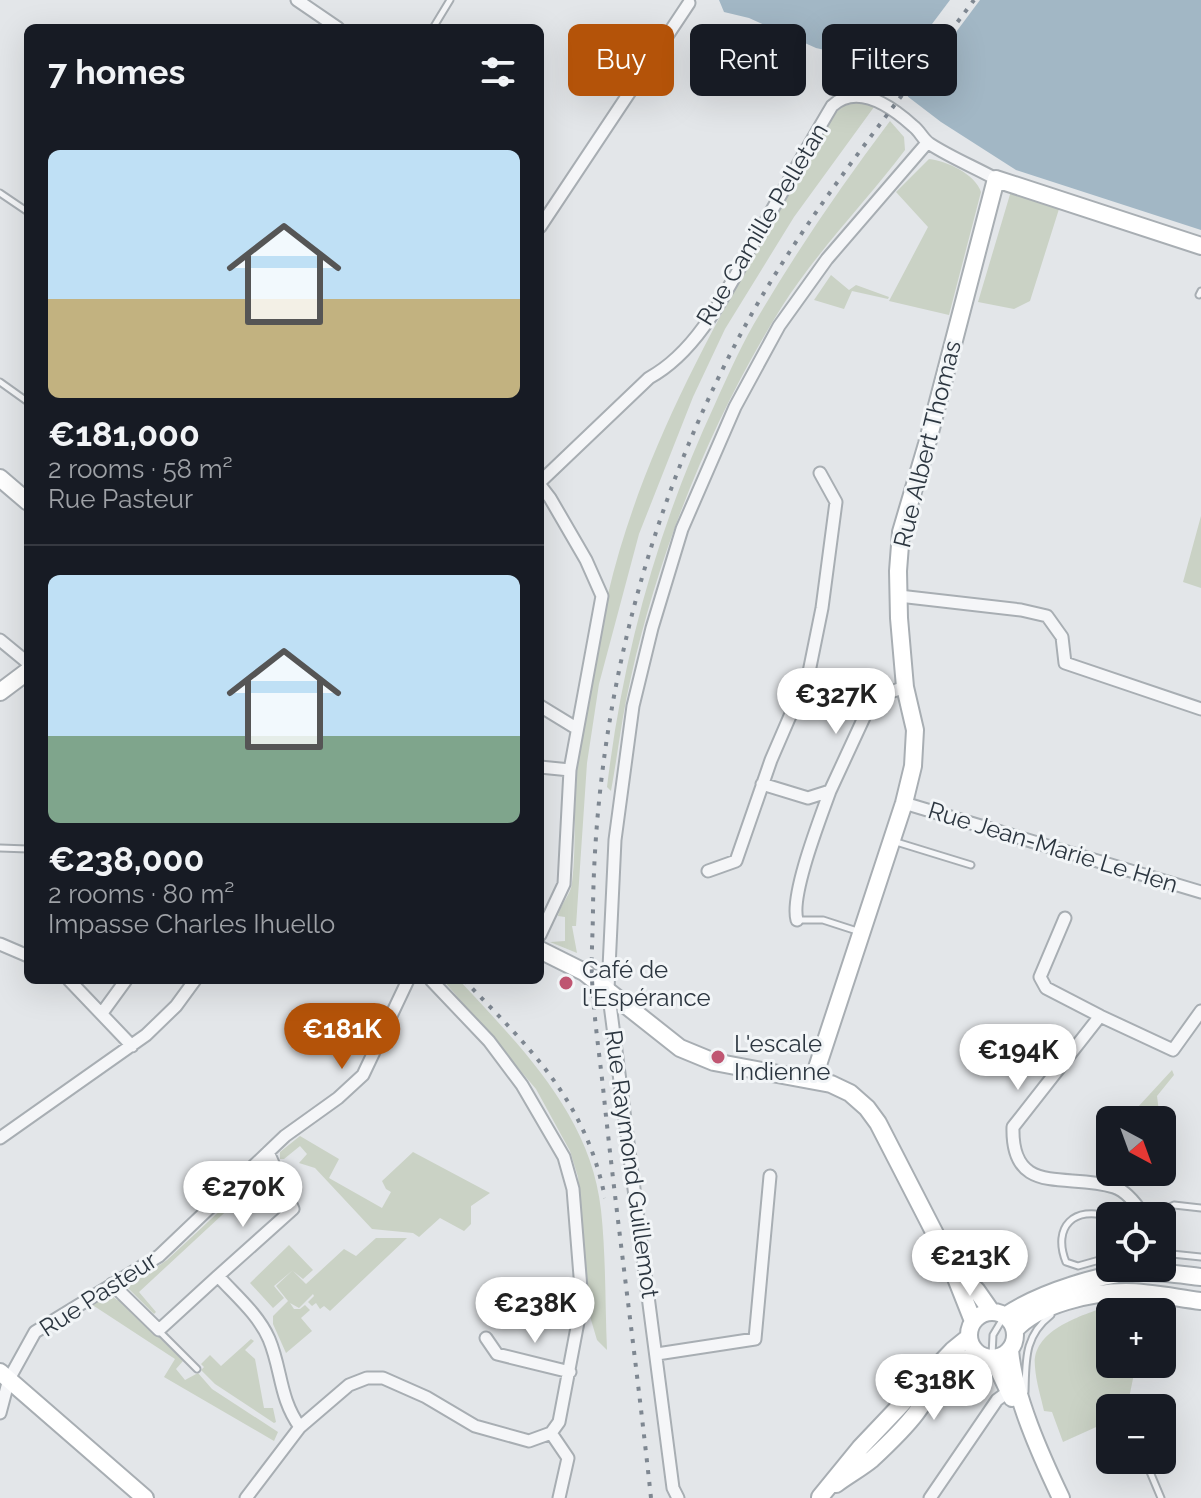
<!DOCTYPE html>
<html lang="en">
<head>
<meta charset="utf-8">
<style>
  body { margin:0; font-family:Raleway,sans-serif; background:#20242c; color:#f1f3f6; height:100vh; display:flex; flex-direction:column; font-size:30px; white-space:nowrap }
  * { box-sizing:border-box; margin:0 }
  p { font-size:26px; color:#9ea1a6 }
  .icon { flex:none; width:44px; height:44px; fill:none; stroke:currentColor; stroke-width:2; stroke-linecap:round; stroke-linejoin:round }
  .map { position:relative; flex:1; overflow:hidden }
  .side { position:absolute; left:24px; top:24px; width:520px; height:960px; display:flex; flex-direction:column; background:#171b24; border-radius:12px; box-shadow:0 8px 32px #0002 }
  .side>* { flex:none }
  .guide { position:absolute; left:568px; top:24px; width:512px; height:72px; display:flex; gap:16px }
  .needle { width:52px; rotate:139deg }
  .controls { position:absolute; left:1096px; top:1106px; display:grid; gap:16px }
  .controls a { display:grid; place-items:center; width:80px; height:80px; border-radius:12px; background:#171b24; box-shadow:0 8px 32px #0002; font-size:40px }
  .price { position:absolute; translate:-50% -68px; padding:0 18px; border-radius:28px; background:#fff; color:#222; font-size:26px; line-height:52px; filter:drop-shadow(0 2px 4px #0008) }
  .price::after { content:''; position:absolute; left:50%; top:48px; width:24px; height:18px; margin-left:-12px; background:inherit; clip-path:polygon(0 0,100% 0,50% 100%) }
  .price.selected { background:#b45309; color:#fff }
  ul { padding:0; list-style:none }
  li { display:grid; align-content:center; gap:16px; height:424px; padding:0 24px }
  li+li { border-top:2px solid #363941 }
  li span { display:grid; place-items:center; height:248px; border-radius:12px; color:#555 }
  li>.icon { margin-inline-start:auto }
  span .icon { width:144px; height:144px; fill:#fffc; stroke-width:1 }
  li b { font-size:34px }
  h2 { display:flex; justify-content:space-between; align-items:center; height:96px; padding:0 24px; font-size:34px }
  .tag { padding:0 28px; border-radius:12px; background:#171b24; box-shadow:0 8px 32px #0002; font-size:28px; line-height:72px }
  .tag.selected { background:#b45309; color:#fff }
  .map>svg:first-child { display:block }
  .green { fill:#cad2c5 }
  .water { fill:#a2b7c5 }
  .pier { fill:#e3e6e9 }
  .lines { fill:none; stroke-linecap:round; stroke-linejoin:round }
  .lane-casing { stroke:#a8aeb3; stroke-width:9 }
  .street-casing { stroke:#a8aeb3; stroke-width:15 }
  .secondary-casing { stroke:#a8aeb3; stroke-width:20 }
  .lane { stroke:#f5f6f8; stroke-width:5 }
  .street { stroke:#f5f6f8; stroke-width:11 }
  .secondary { stroke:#fff; stroke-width:16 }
  .rail { stroke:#7e8791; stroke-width:4; stroke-dasharray:4 8; stroke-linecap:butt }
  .poi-dot { fill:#c05672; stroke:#f2f5f7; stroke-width:3 }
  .labels { text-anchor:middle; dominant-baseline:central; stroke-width:6; stroke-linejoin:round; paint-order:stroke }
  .street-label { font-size:24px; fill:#2c3640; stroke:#f2f5f7 }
  .poi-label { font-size:24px; fill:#2c3640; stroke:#f2f5f7; text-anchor:start }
</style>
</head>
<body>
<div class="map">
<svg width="1201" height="1498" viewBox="0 0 1201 1498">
  <rect width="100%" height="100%" fill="#e3e6e9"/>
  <path class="green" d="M863 102 874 107 794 217 725 329 693 397 639 534 599 684 587 763 576 926H572L577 953 550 942 565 941V917L558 916C560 904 571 895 572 883 576 850 574 818 575 786 576 754 584 721 590 690 596 658 601 626 608 594 649 420 749 267 835 113L845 105Z
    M890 121 904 137 905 150C865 203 817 251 781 308 711 421 660 548 631 677 622 715 618 753 611 791L607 787C623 654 658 526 715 404 729 373 743 341 761 312 800 246 844 182 890 121Z
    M929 159C947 161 975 174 981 192L949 315 889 301 928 227 896 192Z
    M1011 191 1059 209 1030 301 1014 309 978 302Z
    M831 275 849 290 856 285 889 297 888 299 852 291 844 309 814 300Z
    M1201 516V588L1183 582Z
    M443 980H459C520 1046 591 1115 601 1210 606 1256 605 1304 607 1350L597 1340 589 1313 578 1177 570 1151 536 1089Z
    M1172 1070 1174 1075 1157 1096 1160 1120H1126Z
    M300 1136 339 1159 329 1178 382 1208 391 1192 386 1189 382 1181 413 1152 490 1193 471 1206V1224L464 1231 440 1218 419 1237 413 1233 372 1229 315 1168 299 1163 307 1154 300 1146 284 1159H280V1152Z
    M265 1169 273 1171 281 1192 278 1195 262 1178 139 1292 156 1312 154 1314 127 1287 167 1260Z
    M376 1238H407L330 1311 324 1306 320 1309 316 1303 312 1306 308 1302 314 1296 313 1294 299 1308 290 1303 294 1309H300L305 1305 310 1310 301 1318 312 1331 286 1353 273 1324V1316L288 1301 276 1286 293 1270 274 1286 284 1298 273 1308 250 1283 289 1245 313 1270 303 1279 293 1271 306 1284 344 1249 356 1256Z
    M112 1296 117 1300 120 1298 183 1361 176 1369 185 1380 198 1373 212 1389 278 1432 274 1441 164 1377 175 1359 91 1304Z
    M1108 1306 1122 1309 1121 1312H1110V1364H1136L1127 1408H1110V1424L1105 1423 1063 1442 1052 1412 1044 1411C1041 1397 1036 1382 1035 1367 1031 1330 1081 1316 1108 1306Z
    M251 1339 254 1341 245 1350 255 1359 264 1408H273L276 1422 274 1423 215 1384 201 1370 204 1367 201 1364 210 1355 221 1366Z"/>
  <path class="water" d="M719 0H1201V230L1016 170 941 122 856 57 816 48 749 18 724 12Z"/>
  <path class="pier" d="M950 0H980L906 99 887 84Z"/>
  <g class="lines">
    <defs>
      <path id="lane" d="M433 28 450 0
        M0 193 28 212
        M1199 295 1201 291
        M0 382 28 402
        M893 841 971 865
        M0 848 28 849
        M797 920H823L857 931
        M1151 1216 1174 1205 1201 1208
        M1110 1217C1074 1205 1052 1227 1066 1262L1078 1266 1110 1257
        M1162 1253 1201 1257
        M159 1331 197 1369
        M992 1355 993 1335 1002 1320
        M1025 1392C1026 1360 1024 1336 1051 1315
        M1145 1460 1161 1498"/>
      <path id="street" d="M297 0 338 28
        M540 227 689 3
        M540 482 649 378C702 349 730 283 759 233 783 191 807 148 832 106 858 82 892 107 913 126 920 131 923 140 930 144 950 157 974 167 996 179
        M540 485 550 498 586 560 602 596 570 770 564 884 540 935
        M899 596 1021 610 1047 616 1062 637 1065 663 1201 709
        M0 640 28 663
        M540 706 576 728
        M540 767 570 770
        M762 784 808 798 830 791 867 711 882 695 905 687
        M904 803 1201 892
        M708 871 736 861 771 760 809 672 822 608 836 502 820 473
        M1065 918 1040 977 1046 988 1100 1016
        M797 920C790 895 820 819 830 791
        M0 944 28 956
        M69 980 132 1046
        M431 980 489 1041 522 1085 564 1157 573 1189 582 1301 559 1422 551 1433
        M102 1013 126 980
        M0 1138 146 1035 176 1006 195 980
        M1144 1216C1137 1205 1127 1191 1114 1187 1068 1172 1011 1198 1013 1127L1100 1016 1173 1050 1201 1011
        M218 1276 293 1209 268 1152
        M112 1284 159 1330 218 1276C236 1296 258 1314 269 1339 282 1370 279 1398 300 1427
        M486 1338 497 1354 570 1372
        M657 1354 755 1339 770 1176
        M0 1413 9 1379 35 1332 159 1256 285 1136 338 1098 363 1075 408 980
        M246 1498 300 1427 349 1385 367 1378H383L426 1397 475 1426 529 1441 551 1433 568 1458 559 1498
        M678 1498 673 1488 608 989 615 840 633 706 652 628 682 529 735 407 779 326 827 259 927 143
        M930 1498 997 1400 1009 1391"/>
      <path id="secondary" d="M0 478 28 502
        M0 692 28 671
        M540 950 584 972 680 1048 714 1062 831 1084 850 1093 867 1108 878 1123 950 1263 973 1321
        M813 1080 904 803 913 766 915 730 905 687 899 618 898 571 901 532 927 444 996 179 1201 246
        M954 1267 977 1291 991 1311
        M969 1335a23 23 0 1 1 46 0a23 23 0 1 1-46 0Z
        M1005 1316C1039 1293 1105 1271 1146 1272 1164 1272 1183 1275 1201 1277
        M1015 1330C1038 1304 1092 1292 1126 1292 1150 1292 1177 1298 1201 1301
        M1010 1350C1014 1396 1041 1456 1061 1498
        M993 1358 1012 1398
        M0 1372 145 1498
        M836 1484C848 1475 861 1468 872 1459 887 1445 904 1429 916 1413 933 1390 949 1359 980 1355
        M820 1497 860 1448 953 1350 969 1337"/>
    </defs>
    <use href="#lane" class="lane-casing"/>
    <use href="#street" class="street-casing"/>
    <use href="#secondary" class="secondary-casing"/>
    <use href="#lane" class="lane"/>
    <use href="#street" class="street"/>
    <use href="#secondary" class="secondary"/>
    <path class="rail" d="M464 980C530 1048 586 1101 605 1198
      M651 1498C637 1367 619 1237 605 1107 601 1064 594 1022 592 979 591 955 593 931 593 907 596 698 652 490 755 308 818 199 899 101 974 0"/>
  </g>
  <g class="poi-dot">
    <circle cx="566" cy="983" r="8"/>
    <circle cx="718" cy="1057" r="8"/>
  </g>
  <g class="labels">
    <g class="street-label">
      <text transform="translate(762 224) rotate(-59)">Rue Camille Pelletan</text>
      <text transform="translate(927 444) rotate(-76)">Rue Albert Thomas</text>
      <text transform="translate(1053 847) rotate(17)">Rue Jean-Marie Le Hen</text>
      <text transform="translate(632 1164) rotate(82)">Rue Raymond Guillemot</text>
      <text transform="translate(98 1294) rotate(-33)">Rue Pasteur</text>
    </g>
    <g class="poi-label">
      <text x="582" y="969">Café de<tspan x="582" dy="28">l'Espérance</tspan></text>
      <text x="734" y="1043">L'escale<tspan x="734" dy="28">Indienne</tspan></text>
    </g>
  </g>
</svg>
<div class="controls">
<a><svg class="needle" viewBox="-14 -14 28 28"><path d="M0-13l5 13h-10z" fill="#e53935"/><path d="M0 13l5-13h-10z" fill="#9ea1a6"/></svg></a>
<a><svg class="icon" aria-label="locate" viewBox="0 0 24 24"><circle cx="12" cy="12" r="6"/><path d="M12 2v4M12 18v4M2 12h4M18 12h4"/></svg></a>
<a>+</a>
<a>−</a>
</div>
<b class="price" style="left:836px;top:736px">€327K</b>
<b class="price selected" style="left:342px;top:1071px">€181K</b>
<b class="price" style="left:1018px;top:1092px">€194K</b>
<b class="price" style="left:243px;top:1229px">€270K</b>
<b class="price" style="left:970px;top:1298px">€213K</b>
<b class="price" style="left:535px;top:1345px">€238K</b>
<b class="price" style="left:934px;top:1422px">€318K</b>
<div class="guide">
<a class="tag selected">Buy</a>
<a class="tag">Rent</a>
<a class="tag">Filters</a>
</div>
<section class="side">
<h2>7 homes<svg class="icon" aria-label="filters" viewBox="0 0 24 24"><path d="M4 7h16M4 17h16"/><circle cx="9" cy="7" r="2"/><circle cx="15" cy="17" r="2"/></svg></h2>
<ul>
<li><span style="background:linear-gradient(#bfe0f5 60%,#c2b280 0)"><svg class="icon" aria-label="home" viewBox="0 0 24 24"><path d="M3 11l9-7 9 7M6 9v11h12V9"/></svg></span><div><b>€181,000</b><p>2 rooms · 58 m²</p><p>Rue Pasteur</p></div></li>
<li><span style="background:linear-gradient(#bfe0f5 65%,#7fa58c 0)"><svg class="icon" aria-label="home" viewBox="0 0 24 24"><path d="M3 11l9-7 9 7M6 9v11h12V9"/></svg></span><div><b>€238,000</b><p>2 rooms · 80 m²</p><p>Impasse Charles Ihuello</p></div></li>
</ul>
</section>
</div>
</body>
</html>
